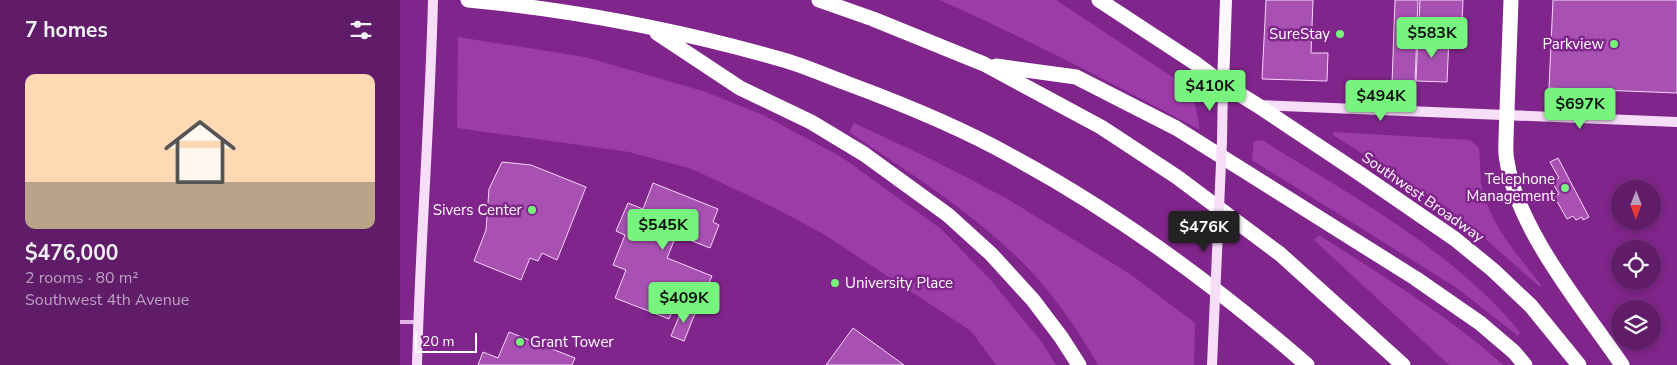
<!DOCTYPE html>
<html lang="en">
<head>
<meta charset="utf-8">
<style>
  body { margin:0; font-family:"Nunito Sans",sans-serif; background:#692971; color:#f1f3f6; height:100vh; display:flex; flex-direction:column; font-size:19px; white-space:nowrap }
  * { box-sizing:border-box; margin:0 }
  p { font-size:16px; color:#baa1c0 }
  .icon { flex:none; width:28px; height:28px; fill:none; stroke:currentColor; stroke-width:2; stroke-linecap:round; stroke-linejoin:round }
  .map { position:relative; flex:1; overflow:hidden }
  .panel { display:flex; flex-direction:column; background:#601c68; width:400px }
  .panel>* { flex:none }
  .needle { width:32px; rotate:181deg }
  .buttons { position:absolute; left:1211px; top:180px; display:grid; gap:10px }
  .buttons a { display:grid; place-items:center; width:50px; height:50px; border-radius:50%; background:#601c68; box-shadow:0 2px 8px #0003,0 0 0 1px #743a7c; font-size:25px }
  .scale { position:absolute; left:15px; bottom:12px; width:62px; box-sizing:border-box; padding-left:5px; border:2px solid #fff; border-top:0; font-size:14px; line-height:18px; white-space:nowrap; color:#fff; -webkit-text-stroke:4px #80258b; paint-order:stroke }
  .price { position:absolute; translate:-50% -42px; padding:0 11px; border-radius:5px; background:#77f47d; color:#111; font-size:16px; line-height:32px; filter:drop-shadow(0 1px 2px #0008) }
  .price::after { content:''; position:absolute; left:50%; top:30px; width:15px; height:11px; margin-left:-8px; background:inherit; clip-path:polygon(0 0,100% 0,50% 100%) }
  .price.selected { background:#222; color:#fff }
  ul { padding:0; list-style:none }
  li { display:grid; align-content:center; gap:10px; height:265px; padding:0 25px }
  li+li { border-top:1px solid #743a7c }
  li span { display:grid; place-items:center; height:155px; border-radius:10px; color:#555 }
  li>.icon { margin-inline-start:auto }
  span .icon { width:90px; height:90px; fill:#fffc; stroke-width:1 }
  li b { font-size:21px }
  h2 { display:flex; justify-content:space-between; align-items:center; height:60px; padding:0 25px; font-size:21px }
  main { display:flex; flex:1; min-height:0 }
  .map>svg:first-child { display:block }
  .green { fill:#9d3ca9 }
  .building { fill:#a851b3; stroke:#f4d7f8 }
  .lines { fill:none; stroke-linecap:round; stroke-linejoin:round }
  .lane { stroke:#e3b3ea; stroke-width:4 }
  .secondary { stroke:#f6def8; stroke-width:10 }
  .primary { stroke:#fef7fe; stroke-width:12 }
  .highway { stroke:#fff; stroke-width:15 }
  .secondary-bridge { stroke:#f6def8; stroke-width:10 }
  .poi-dot { fill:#77f47d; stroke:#80258b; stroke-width:2 }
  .labels { text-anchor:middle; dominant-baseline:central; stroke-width:5; stroke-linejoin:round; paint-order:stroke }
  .poi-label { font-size:15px; fill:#fff; stroke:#80258b; text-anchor:end }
  .street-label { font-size:15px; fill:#fff; stroke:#80258b }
</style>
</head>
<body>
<main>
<section class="panel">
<h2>7 homes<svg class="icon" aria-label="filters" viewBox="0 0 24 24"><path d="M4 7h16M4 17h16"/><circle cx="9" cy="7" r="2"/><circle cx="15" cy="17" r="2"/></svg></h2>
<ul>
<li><span style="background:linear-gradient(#ffd9b3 70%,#b9a48a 0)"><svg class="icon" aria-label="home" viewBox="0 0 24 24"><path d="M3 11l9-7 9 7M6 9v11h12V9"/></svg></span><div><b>$476,000</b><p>2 rooms · 80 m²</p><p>Southwest 4th Avenue</p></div></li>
</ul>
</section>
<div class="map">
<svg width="1277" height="365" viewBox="0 0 1277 365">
  <rect width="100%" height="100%" fill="#80258b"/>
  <path class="green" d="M539 0H656L786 86C796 99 797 114 800 130 714 84 628 39 539 0Z
    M58 37 185 57 306 92 363 115 443 158 541 229 589 278 641 341 656 365H596L571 331 425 235 375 208 292 169 229 152 57 128Z
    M454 123 535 161 604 197 730 274 795 323 794 365H698C678 329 651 291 622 262 571 211 508 172 449 132Z
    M934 132 1070 140 1079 148C1080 159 1080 171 1081 182 1088 223 1117 254 1141 285L1140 287 1082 236 1048 208 933 135Z
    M862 140C952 196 1051 249 1120 332L1118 336 1057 288 852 160 854 141Z
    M919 235C982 276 1047 314 1103 365H1049L914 240Z"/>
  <path class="building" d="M866 0H913L911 53H928L927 81 862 79Z
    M995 0H1018L1015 85 992 84Z
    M1020 0H1063L1062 24 1019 22Z
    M1153 0H1277V93L1149 88Z
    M1018 36 1049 37 1047 82 1016 81Z
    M1158 158 1189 217 1183 220 1182 217 1176 220 1173 216 1167 219 1154 196 1159 194 1152 182 1159 178 1150 162Z
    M102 162 131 165 186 187 157 260 142 253 138 261 130 258 121 280 74 261 86 230 89 189Z
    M253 183 318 209 313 222 319 225 310 248 287 239 288 235 278 231 267 258 312 276 298 309 277 300 269 319 215 298 226 270 213 265 225 235 216 231 228 203 243 209Z
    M283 307 296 311 284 341 271 336Z
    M453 328 504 365H426Z
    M109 332 175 358 172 365H78L83 352 98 358Z"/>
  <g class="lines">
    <path class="lane" d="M0 322H18"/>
    <path class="secondary" d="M858 105 1277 122
      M822 141 823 84
      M17 365C20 243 30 122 33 0"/>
    <path class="primary" d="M823 84 826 0"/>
    <path class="highway" d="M68 0C173 10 278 30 380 59 403 65 424 75 446 83 503 104 560 127 613 157 719 214 816 286 907 365
      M419 0 473 19 584 64 701 127 777 177 880 254 1003 365
      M699 0 795 63 823 84 857 105 956 171 1055 239 1093 270 1131 306 1179 365
      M1111 0 1106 138C1106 145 1105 153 1107 161 1117 229 1183 308 1222 365
      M257 33 340 88 411 122 464 154 548 215 591 254 633 300 661 337 679 365
      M596 66 676 77 776 128 1015 278 1080 323 1114 352 1125 365"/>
    <path class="secondary-bridge" d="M812 365 822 141"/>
  </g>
  <g class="poi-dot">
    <circle cx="940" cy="34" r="5"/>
    <circle cx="1214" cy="44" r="5"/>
    <circle cx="1165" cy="188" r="5"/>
    <circle cx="132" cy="210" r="5"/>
    <circle cx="435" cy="283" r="5"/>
    <circle cx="120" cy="342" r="5"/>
  </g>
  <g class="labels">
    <g class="poi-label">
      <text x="930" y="34">SureStay</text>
      <text x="1204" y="44">Parkview</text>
      <text x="1155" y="179">Telephone<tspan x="1155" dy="17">Management</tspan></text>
      <text x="122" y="210">Sivers Center</text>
      <text x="445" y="283" text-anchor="start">University Place</text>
      <text x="130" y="342" text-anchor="start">Grant Tower</text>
    </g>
    <g class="street-label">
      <text transform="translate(1023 197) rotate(35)">Southwest Broadway</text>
    </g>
  </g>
</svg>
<div class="buttons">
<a><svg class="needle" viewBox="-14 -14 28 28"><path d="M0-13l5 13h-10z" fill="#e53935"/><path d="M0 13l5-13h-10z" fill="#baa1c0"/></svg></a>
<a><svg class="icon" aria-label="locate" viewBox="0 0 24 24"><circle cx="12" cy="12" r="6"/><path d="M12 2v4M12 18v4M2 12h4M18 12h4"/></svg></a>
<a><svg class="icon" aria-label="layers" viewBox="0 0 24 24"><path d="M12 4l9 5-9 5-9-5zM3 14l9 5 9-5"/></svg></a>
</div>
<div class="scale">20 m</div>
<b class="price" style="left:1032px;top:59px">$583K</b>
<b class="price" style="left:810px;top:112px">$410K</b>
<b class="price" style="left:981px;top:122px">$494K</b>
<b class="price" style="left:1180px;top:130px">$697K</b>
<b class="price" style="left:263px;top:251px">$545K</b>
<b class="price selected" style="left:804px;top:253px">$476K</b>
<b class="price" style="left:284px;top:324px">$409K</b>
</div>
</main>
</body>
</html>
